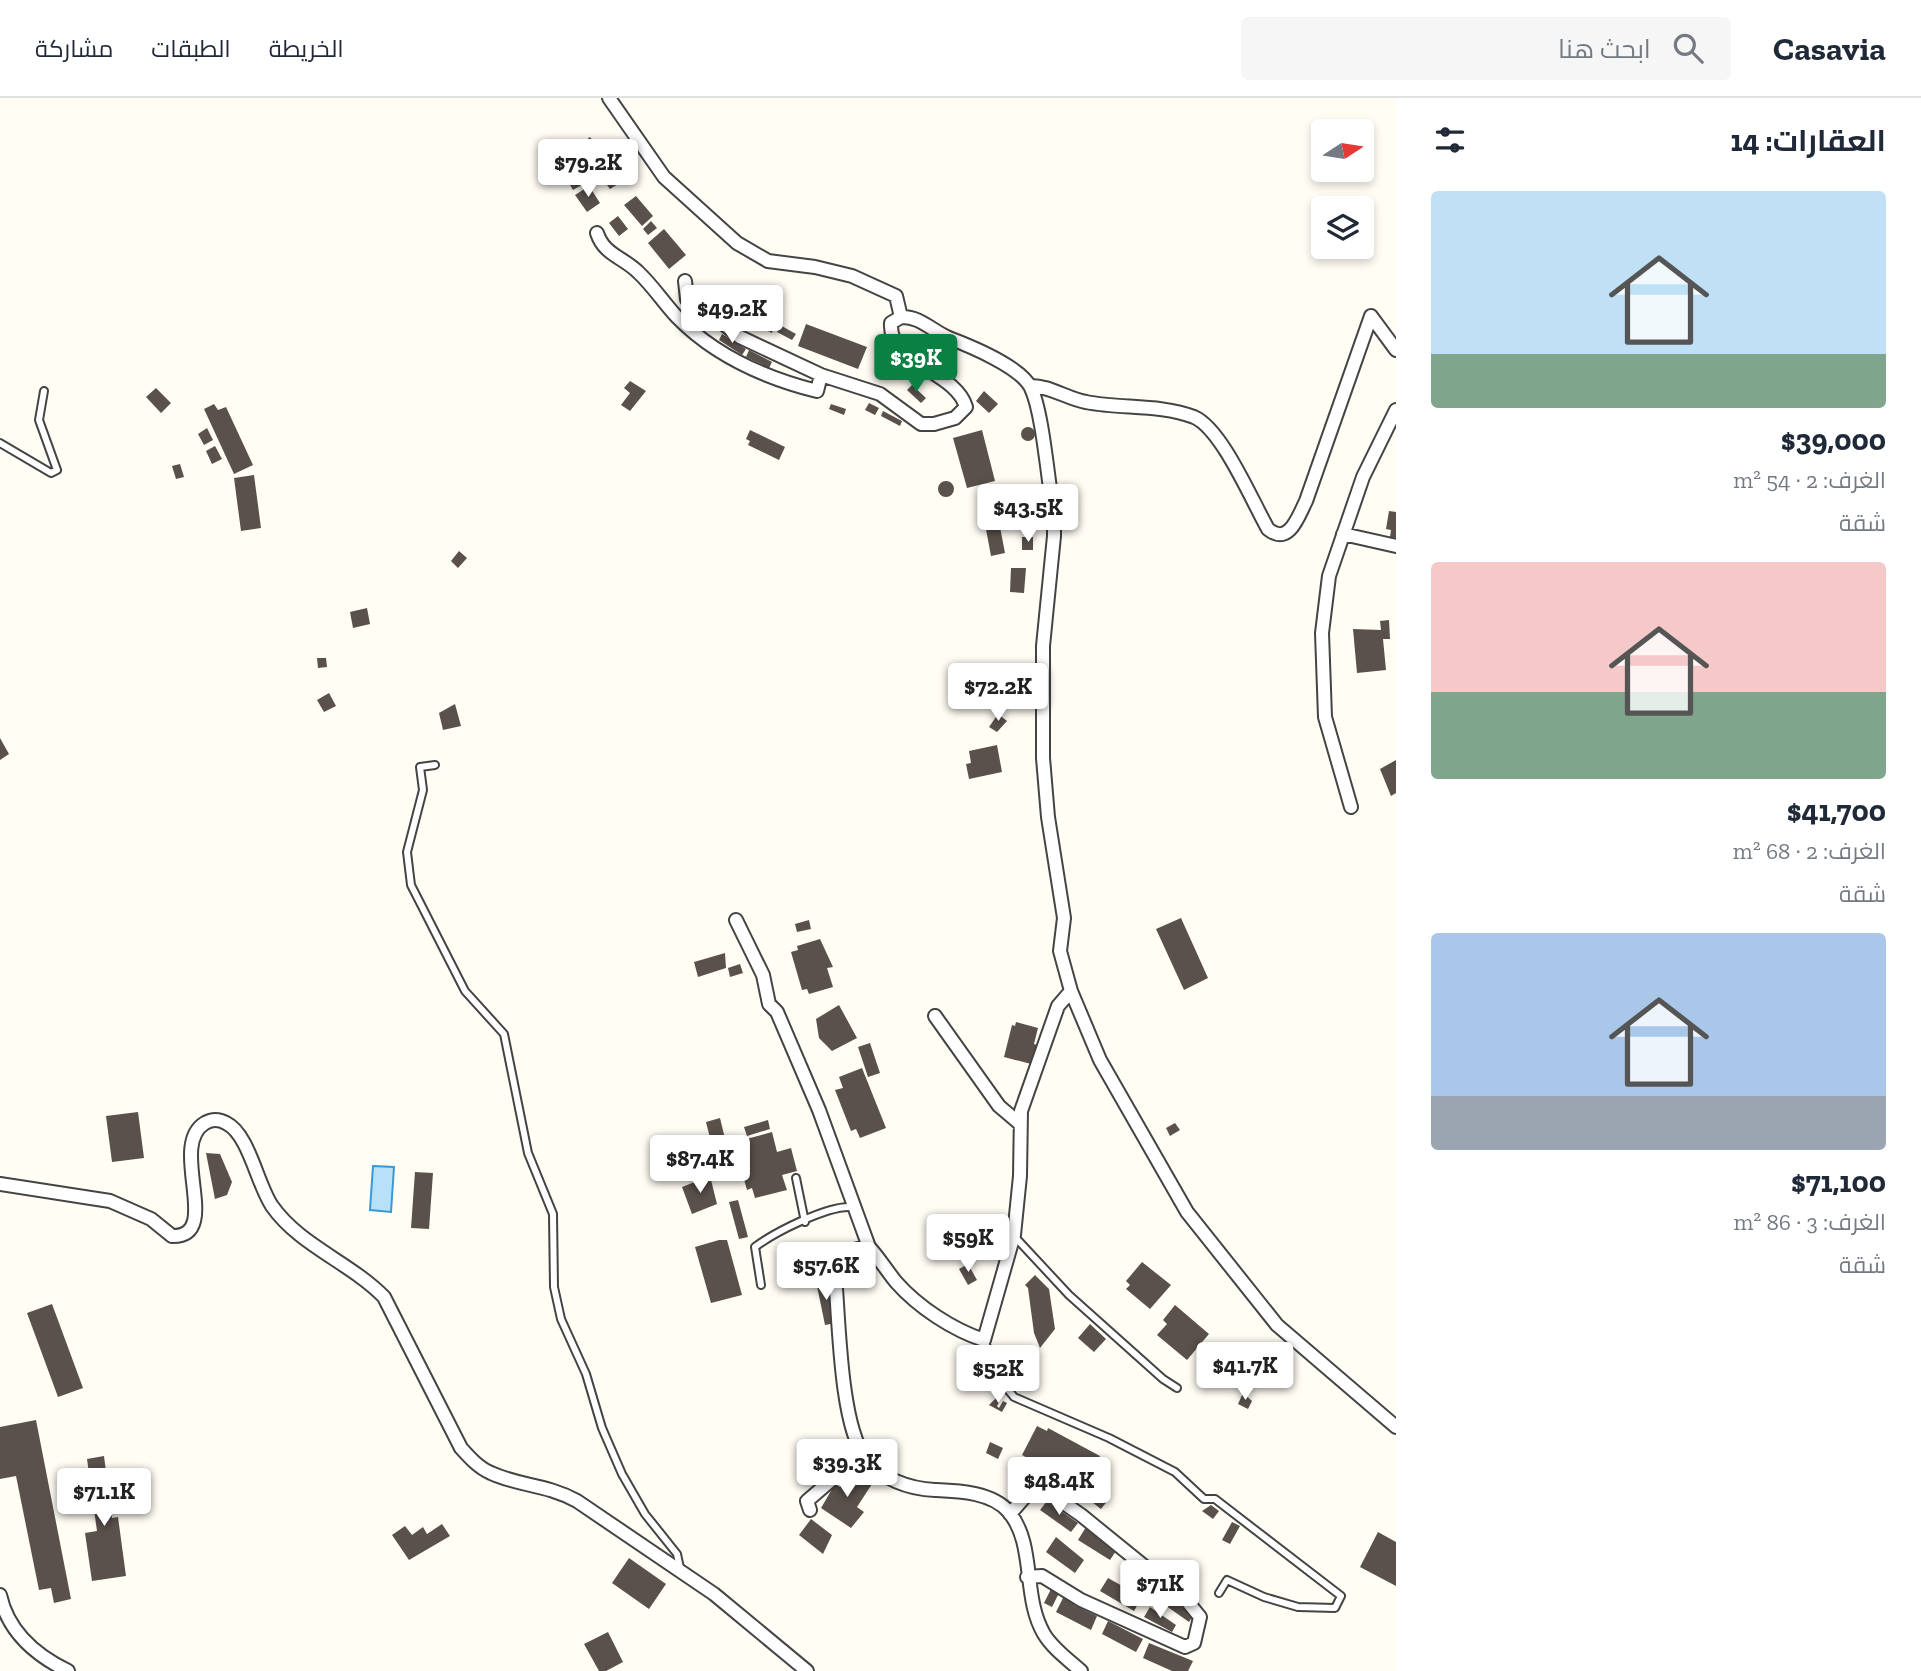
<!DOCTYPE html>
<html lang="ar">
<head>
<meta charset="utf-8">
<style>
  body { margin:0; font-family:"Zilla Slab",Cairo,serif; background:#f6f6f7; color:#1f2937; direction:rtl; height:100vh; display:flex; flex-direction:column; font-size:26px; white-space:nowrap }
  * { box-sizing:border-box; margin:0 }
  p { font-size:23px; color:#747a83 }
  .icon { flex:none; width:38px; height:38px; fill:none; stroke:currentColor; stroke-width:2; stroke-linecap:round; stroke-linejoin:round }
  .map { position:relative; flex:1; overflow:hidden; direction:ltr }
  .details { display:flex; flex-direction:column; background:#fff; width:525px }
  .details>* { flex:none }
  .needle { width:46px; rotate:78deg }
  .buttons { position:absolute; left:1311px; top:21px; display:grid; gap:14px }
  .buttons a { display:grid; place-items:center; width:63px; height:63px; border-radius:7px; background:#fff; box-shadow:0 4px 10px #0003; font-size:35px }
  .price { position:absolute; translate:-50% -60px; padding:0 16px; border-radius:7px; background:#fff; color:#222; font-size:23px; line-height:46px; filter:drop-shadow(0 2px 4px #0008) }
  .price::after { content:''; position:absolute; left:50%; top:42px; width:21px; height:16px; margin-left:-10px; background:inherit; clip-path:polygon(0 0,100% 0,50% 100%) }
  .price.current { background:#0b8043; color:#fff }
  ul { padding:0; list-style:none }
  li { display:grid; align-content:center; gap:14px; height:371px; padding:0 35px }
  li span { display:grid; place-items:center; height:217px; border-radius:7px; color:#555 }
  li>.icon { margin-inline-start:auto }
  span .icon { width:126px; height:126px; fill:#fffc; stroke-width:1 }
  li b { font-size:30px }
  h2 { display:flex; justify-content:space-between; align-items:center; height:84px; padding:0 35px; font-size:30px }
  header { display:flex; align-items:center; gap:42px; box-sizing:border-box; height:98px; padding:0 35px; background:#fff; border-bottom:2px solid #e0e1e3 }
  header strong { font-size:33px }
  nav { display:flex; gap:38px; margin-inline-start:auto; font-size:24px }
  .search { width:490px; height:63px; background:#f6f6f7; display:flex; align-items:center; gap:18px; box-sizing:border-box; padding:0 24px; border-radius:7px; color:#747a83; font-size:26px }
  main { display:flex; flex:1; min-height:0 }
  .map>svg:first-child { display:block }
  .water { fill:#b6e1f9; stroke:#3999d4; stroke-width:2 }
  .building { fill:#5a514c }
  .lines { fill:none; stroke-linecap:round; stroke-linejoin:round }
  .lane-casing { stroke:#444; stroke-width:10 }
  .street-casing { stroke:#444; stroke-width:16 }
  .lane { stroke:#fff; stroke-width:6 }
  .street { stroke:#fff; stroke-width:12 }
</style>
</head>
<body>
<header>
<strong>Casavia</strong>
<div class="search"><svg class="icon" aria-label="search" viewBox="0 0 24 24"><circle cx="10" cy="10" r="6"/><path d="M15 15l6 6"/></svg>ابحث هنا</div>
<nav><a>الخريطة</a><a>الطبقات</a><a>مشاركة</a></nav>
</header>
<main>
<section class="details">
<h2>العقارات: 14<svg class="icon" aria-label="filters" viewBox="0 0 24 24"><path d="M4 7h16M4 17h16"/><circle cx="9" cy="7" r="2"/><circle cx="15" cy="17" r="2"/></svg></h2>
<ul>
<li><span style="background:linear-gradient(#bfe0f5 75%,#7fa58c 0)"><svg class="icon" aria-label="home" viewBox="0 0 24 24"><path d="M3 11l9-7 9 7M6 9v11h12V9"/></svg></span><div><b>$39,000</b><p>الغرف: 2 · 54 m²</p><p>شقة</p></div></li>
<li><span style="background:linear-gradient(#f6c9c9 60%,#7fa58c 0)"><svg class="icon" aria-label="home" viewBox="0 0 24 24"><path d="M3 11l9-7 9 7M6 9v11h12V9"/></svg></span><div><b>$41,700</b><p>الغرف: 2 · 68 m²</p><p>شقة</p></div></li>
<li><span style="background:linear-gradient(#a9c7e8 75%,#9aa5b1 0)"><svg class="icon" aria-label="home" viewBox="0 0 24 24"><path d="M3 11l9-7 9 7M6 9v11h12V9"/></svg></span><div><b>$71,100</b><p>الغرف: 3 · 86 m²</p><p>شقة</p></div></li>
</ul>
</section>
<div class="map">
<svg width="1396" height="1573" viewBox="0 0 1396 1573">
  <rect width="100%" height="100%" fill="#fffdf4"/>
  <path class="water" d="M373 1068 394 1069 391 1114 370 1112Z"/>
  <path class="building" d="M590 39 612 69 608 72 618 86 610 91 578 48Z
    M562 45 585 85 573 92 550 52Z
    M589 88 600 105 587 114 575 97Z
    M636 98 653 118 642 128 624 107Z
    M618 118 628 131 619 138 609 125Z
    M651 123 657 130 648 137 643 131Z
    M664 131 686 157 669 171 648 145Z
    M760 209 777 218 772 235 757 227 759 223 755 221Z
    M806 226 867 249 858 271 798 248Z
    M780 227 796 236 792 242 777 234Z
    M722 236 746 251 742 257 719 242Z
    M749 252 772 264 769 270 746 259Z
    M630 283 646 293 630 313 621 307 630 295 624 290Z
    M912 287 926 300 921 305 907 292Z
    M156 290 171 305 161 315 146 299Z
    M984 293 998 306 989 315 976 303Z
    M869 305 879 310 875 317 865 312Z
    M214 306 218 312 226 309 253 367 234 376 204 311Z
    M831 306 846 311 844 317 829 311Z
    M883 313 902 323 900 328 881 318Z
    M1021 336a7 7 0 1 1 14 0a7 7 0 1 1-14 0Z
    M207 330 213 342 204 347 198 336Z
    M750 332 785 349 779 362 748 347 750 343 746 341Z
    M982 332 995 383 967 390 953 340Z
    M215 348 222 361 212 366 206 353Z
    M180 366 184 379 176 381 172 368Z
    M254 377 261 430 241 433 234 380Z
    M938 391a8 8 0 1 1 16 0a8 8 0 1 1-16 0Z
    M993 392 1005 455 991 458 979 394Z
    M1389 413 1396 414V440L1390 439 1391 432 1386 431Z
    M1022 439H1033V452H1022Z
    M459 453 467 460 458 470 451 463Z
    M1011 470H1026L1024 495 1010 494Z
    M367 510 370 526 353 530 350 514Z
    M1389 522 1390 541H1383L1386 572 1357 575 1353 531 1381 532 1380 523Z
    M317 560H326L327 569 318 570Z
    M329 595 336 608 324 614 317 602Z
    M455 606 461 628 443 632 439 615Z
    M998 616 1007 623 997 634 989 629Z
    M0 640 9 656 0 662Z
    M997 647 1002 674 969 681 966 666 971 665 969 653Z
    M1396 662V695L1391 698 1380 671Z
    M1181 820 1208 880 1184 892 1156 831Z
    M809 822 811 831 797 834 795 826Z
    M820 841 833 869 827 870 833 889 809 896 807 891 802 892 791 854 798 852 797 848Z
    M725 855 726 870 698 879 694 864Z
    M740 866 743 875 730 879 728 870Z
    M839 907 857 940 832 953 819 940 816 921Z
    M1016 924 1038 930 1034 946 1040 948 1031 966 1004 959 1012 927 1015 928Z
    M870 945 880 975 868 979 858 949Z
    M862 970 886 1030 860 1040 856 1031 851 1033 835 992 843 990 839 979Z
    M138 1014 144 1060 112 1064 106 1018Z
    M720 1020 730 1061 716 1064 706 1024Z
    M768 1022 770 1031 747 1038 744 1029Z
    M1175 1025 1180 1032 1170 1038 1166 1030Z
    M772 1034 777 1054 791 1050 797 1073 782 1077 787 1092 755 1100 752 1090 747 1092 741 1071 746 1070 743 1042Z
    M206 1055 220 1056 232 1084 227 1097 215 1101Z
    M415 1074 433 1075 429 1131 411 1130Z
    M710 1078 717 1106 692 1116 682 1089Z
    M738 1102 748 1139 739 1141 729 1104Z
    M719 1142H727L742 1197 711 1205 695 1149Z
    M817 1147 823 1173 810 1176 804 1150Z
    M1142 1164 1171 1187 1150 1211 1126 1191 1130 1187 1126 1183Z
    M968 1166 977 1182 968 1187 959 1171Z
    M1035 1177 1049 1191 1055 1231 1040 1250 1034 1235 1028 1190 1025 1187Z
    M827 1180 836 1225 825 1227 816 1183Z
    M52 1206 83 1290 58 1299 27 1215Z
    M1175 1207 1209 1236 1187 1262 1157 1237 1167 1226 1163 1222Z
    M1090 1226 1106 1241 1094 1254 1078 1240Z
    M981 1265 989 1276 983 1280 975 1268Z
    M1243 1295 1252 1303 1248 1311 1238 1306Z
    M997 1299 1001 1301 997 1308 999 1310 1003 1303 1007 1305 1002 1314 989 1307Z
    M36 1322 71 1501 54 1505 51 1490 39 1492 16 1378 0 1381V1329Z
    M1037 1328 1047 1333 1048 1330 1100 1358 1083 1390 1022 1357Z
    M990 1344 1003 1350 998 1361 986 1355Z
    M104 1358 112 1420 118 1419 126 1478 92 1483 85 1435 97 1433 87 1361Z
    M851 1372 872 1386 857 1409 864 1414 851 1430 821 1410 835 1386 840 1389Z
    M1094 1393 1108 1402 1101 1411 1088 1401Z
    M1047 1403 1078 1425 1071 1434 1040 1412Z
    M1211 1407 1219 1413 1213 1421 1202 1413Z
    M811 1421 832 1437 823 1456 799 1437Z
    M1232 1424 1240 1428 1230 1446 1222 1442Z
    M442 1426 450 1438 409 1462 392 1437 405 1428 412 1437 423 1429 427 1436Z
    M1086 1429 1118 1450 1110 1462 1078 1442Z
    M1378 1434 1396 1444V1488L1360 1469Z
    M1056 1439 1084 1462 1075 1475 1046 1454Z
    M629 1460 666 1486 649 1511 612 1485Z
    M1132 1464 1159 1485 1151 1495 1124 1474Z
    M1108 1480 1142 1499 1134 1513 1100 1493Z
    M1051 1491 1059 1495 1052 1509 1044 1505Z
    M1169 1495 1195 1515 1189 1524 1162 1505Z
    M1064 1498 1076 1503 1074 1507 1097 1518 1091 1532 1056 1514Z
    M1150 1509 1176 1527 1172 1534 1144 1519Z
    M1108 1523 1143 1541 1136 1554 1102 1536Z
    M608 1534 623 1564 606 1573H599L584 1546Z
    M1149 1545 1193 1563 1188 1573H1172L1143 1560Z"/>
  <g class="lines">
    <defs>
      <path id="lane" d="M0 345 51 375 57 372 39 322 44 293
        M435 667 420 669 423 692 407 754 411 787 465 893 504 936 528 1055 553 1116 554 1189 561 1221 586 1276 602 1330 622 1376 645 1416 677 1456 680 1470
        M796 1080 805 1124
        M1015 1139 1069 1197 1163 1281 1177 1290
        M761 1187 755 1149C775 1134 828 1107 852 1109
        M984 1242 1001 1283 1014 1299 1109 1340 1175 1374 1204 1401H1215L1341 1498 1335 1510 1298 1509 1264 1499 1227 1482 1219 1495"/>
      <path id="street" d="M609 0 664 79 737 145 768 163 815 169 852 178 896 198 901 219C920 218 932 233 949 240 970 248 1021 269 1031 290 1043 315 1048 385 1054 417V438L1043 548V660L1048 719 1064 820 1060 853 1071 893 1100 962 1187 1114 1277 1227 1396 1329
        M597 135C604 157 623 159 638 174 653 188 663 204 677 219 715 258 765 280 817 293L821 277
        M685 183 687 201 704 210 740 239 821 277 880 296 921 326H934L955 320 966 309C956 273 888 266 891 225L901 219
        M1371 218 1396 252
        M1030 288C1048 287 1068 301 1086 304 1121 311 1160 306 1194 319 1222 331 1252 403 1268 431 1289 448 1298 419 1306 403L1371 218
        M1343 436 1396 448
        M1351 709 1325 619 1322 535 1329 478 1363 379 1396 312
        M736 822 763 877 769 906 777 914 819 1012 869 1149
        M1071 893 1058 908 1021 1013 1020 1078 1014 1137 984 1242C953 1232 918 1209 896 1184 887 1173 879 1160 869 1149 850 1150 840 1160 835 1177 839 1221 840 1326 865 1359 880 1381 910 1391 935 1392 959 1393 992 1394 1009 1414 1036 1447 1022 1499 1044 1536 1053 1551 1069 1562 1081 1573
        M935 918 999 1008 1019 1025
        M0 1086 110 1103 151 1121 172 1138C224 1139 167 1048 205 1025 212 1021 219 1021 226 1025 249 1036 257 1086 272 1108 299 1147 351 1165 384 1199L461 1350C470 1360 479 1370 491 1375 519 1388 546 1386 577 1403L714 1496 807 1573
        M810 1412 807 1403 850 1366 866 1361
        M1010 1416 1030 1393 1045 1392 1081 1417 1187 1503 1200 1519 1194 1545 1185 1549 1081 1502 1042 1478 1027 1479
        M0 1497C8 1534 35 1557 68 1573"/>
    </defs>
    <use href="#lane" class="lane-casing"/>
    <use href="#street" class="street-casing"/>
    <use href="#lane" class="lane"/>
    <use href="#street" class="street"/>
  </g>
</svg>
<div class="buttons">
<a><svg class="needle" viewBox="-14 -14 28 28"><path d="M0-13l5 13h-10z" fill="#e53935"/><path d="M0 13l5-13h-10z" fill="#747a83"/></svg></a>
<a><svg class="icon" aria-label="layers" viewBox="0 0 24 24"><path d="M12 4l9 5-9 5-9-5zM3 14l9 5 9-5"/></svg></a>
</div>
<b class="price" style="left:588px;top:101px">$79.2K</b>
<b class="price" style="left:732px;top:247px">$49.2K</b>
<b class="price current" style="left:916px;top:296px">$39K</b>
<b class="price" style="left:1028px;top:446px">$43.5K</b>
<b class="price" style="left:998px;top:625px">$72.2K</b>
<b class="price" style="left:700px;top:1097px">$87.4K</b>
<b class="price" style="left:968px;top:1176px">$59K</b>
<b class="price" style="left:826px;top:1204px">$57.6K</b>
<b class="price" style="left:1245px;top:1304px">$41.7K</b>
<b class="price" style="left:998px;top:1307px">$52K</b>
<b class="price" style="left:847px;top:1401px">$39.3K</b>
<b class="price" style="left:1059px;top:1419px">$48.4K</b>
<b class="price" style="left:104px;top:1430px">$71.1K</b>
<b class="price" style="left:1160px;top:1522px">$71K</b>
</div>
</main>
</body>
</html>
